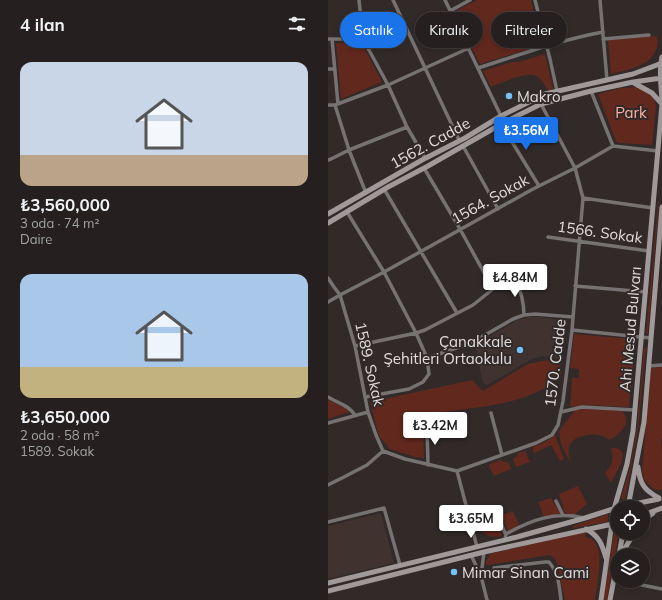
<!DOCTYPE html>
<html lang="tr">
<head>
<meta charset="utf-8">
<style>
  body { margin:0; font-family:Mulish,sans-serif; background:#312d2c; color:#f1f3f6; height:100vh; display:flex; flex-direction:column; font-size:15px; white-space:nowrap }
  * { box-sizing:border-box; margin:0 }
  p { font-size:13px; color:#a3a3a4 }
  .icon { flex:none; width:22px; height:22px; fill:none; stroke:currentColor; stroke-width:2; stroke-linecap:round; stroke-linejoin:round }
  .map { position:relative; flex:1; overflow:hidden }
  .panel { display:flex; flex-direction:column; background:#25201f; width:328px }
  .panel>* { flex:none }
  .guide { position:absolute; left:12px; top:12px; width:262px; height:36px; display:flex; gap:8px }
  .tools { position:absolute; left:282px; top:500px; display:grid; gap:8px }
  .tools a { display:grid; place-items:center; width:40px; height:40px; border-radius:50%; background:#25201f; box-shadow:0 2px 6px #0003,0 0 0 1px #423e3d; font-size:20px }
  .price { position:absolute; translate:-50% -34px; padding:0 9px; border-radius:4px; background:#fff; color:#222; font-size:13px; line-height:26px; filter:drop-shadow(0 1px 2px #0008) }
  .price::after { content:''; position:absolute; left:50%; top:24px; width:12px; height:9px; margin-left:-6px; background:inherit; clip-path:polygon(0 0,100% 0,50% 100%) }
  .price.selected { background:#1a73e8; color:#fff }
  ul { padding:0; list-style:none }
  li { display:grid; align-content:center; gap:8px; height:212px; padding:0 20px }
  li span { display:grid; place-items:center; height:124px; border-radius:12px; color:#555 }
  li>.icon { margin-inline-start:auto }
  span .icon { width:72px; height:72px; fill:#fffc; stroke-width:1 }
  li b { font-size:17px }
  h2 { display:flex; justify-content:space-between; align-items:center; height:48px; padding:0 20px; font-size:17px }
  .chip { padding:0 14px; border-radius:18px; background:#25201f; box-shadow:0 2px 6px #0003,0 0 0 1px #423e3d; font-size:14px; line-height:36px }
  .chip.selected { background:#1a73e8; color:#fff }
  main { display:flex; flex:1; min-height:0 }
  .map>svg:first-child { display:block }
  .built { fill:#3f322f }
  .green { fill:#61281e }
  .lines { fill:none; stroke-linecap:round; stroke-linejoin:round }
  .minor { stroke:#767272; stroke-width:3.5 }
  .secondary { stroke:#9f9a99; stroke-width:5 }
  .poi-dot { fill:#75c0f6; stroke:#312a29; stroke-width:1.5 }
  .labels { text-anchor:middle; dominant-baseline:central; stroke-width:4; stroke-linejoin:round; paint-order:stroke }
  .poi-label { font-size:15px; fill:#e1dddc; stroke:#312a29; text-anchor:start }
  .park-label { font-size:15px; fill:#fdb0a1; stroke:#312a29 }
  .street-label { font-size:15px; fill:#e1dddc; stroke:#312a29 }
</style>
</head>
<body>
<main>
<section class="panel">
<h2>4 ilan<svg class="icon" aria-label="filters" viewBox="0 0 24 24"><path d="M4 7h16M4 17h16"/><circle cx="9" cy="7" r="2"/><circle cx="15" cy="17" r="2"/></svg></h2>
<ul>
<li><span style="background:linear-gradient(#c9d6e8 75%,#b9a48a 0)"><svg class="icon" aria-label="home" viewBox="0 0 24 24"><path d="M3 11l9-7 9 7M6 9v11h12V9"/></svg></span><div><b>₺3,560,000</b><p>3 oda · 74 m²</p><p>Daire</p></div></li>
<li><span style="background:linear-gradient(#a9c7e8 75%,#c2b280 0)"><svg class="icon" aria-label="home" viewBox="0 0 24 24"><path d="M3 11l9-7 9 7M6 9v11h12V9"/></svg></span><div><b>₺3,650,000</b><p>2 oda · 58 m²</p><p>1589. Sokak</p></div></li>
</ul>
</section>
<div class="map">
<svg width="334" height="600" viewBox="0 0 334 600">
  <rect width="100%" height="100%" fill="#312a29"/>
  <path class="built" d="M201 317H214L239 321 234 359 214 356 204 359 159 385 155 383 147 345 188 321Z
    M53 513 66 563 0 579V526Z"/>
  <path class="green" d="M149 0H203L214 45 152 64 126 14 128 11Z
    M329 36C334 64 303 69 283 74L280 40Z
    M33 42 54 82 13 99 8 43Z
    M217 54 225 89 220 90C217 85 213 78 208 76 199 71 173 83 163 87L155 71 184 62H191Z
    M308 87 319 93 326 98 328 107 324 145 291 143 288 141 270 94 293 88Z
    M330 201H331L320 334H318Z
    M246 334 303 339V341L307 342 301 407 256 405 245 407 242 406 244 378H251V369L242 368Z
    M316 348H318L310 431 297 499H293L302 467 309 429Z
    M220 360 232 365 234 373C231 376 227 381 223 384 190 407 141 407 102 414V425H95L96 458 87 457 62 449 51 436 42 402 144 380 155 391 200 364Z
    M334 367V438H333L334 450V490H327L317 481 314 471 323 368Z
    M0 400 21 410V412L0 419Z
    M255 409 279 410 294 411C305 423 292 434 282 440 278 438 274 435 270 435 263 433 244 437 242 445 239 452 242 457 243 464L233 444 231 431 247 410Z
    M227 435 236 459 232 461 223 445 207 453 205 452V447C213 444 220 441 227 435Z
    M285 448C290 448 293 449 295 454L293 464 283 483 277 473C285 464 286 460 283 449Z
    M197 451 202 462 188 467 185 459 189 456 190 453Z
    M172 460 176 462H180L183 469 166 476 161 467 162 464Z
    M250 486 259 504 246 515 237 513 231 494Z
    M223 498 233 514 224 515 216 517 210 502Z
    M185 511 191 525 182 531 179 529 174 515Z
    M280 514V522L245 528V526Z
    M166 518 174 536C160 538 155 535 149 523Z
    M251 532 256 533 258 534 257 536 261 539 263 538C266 541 268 544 270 548 274 560 269 587 267 600H237L228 560 222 555 160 565 157 564 162 554Z
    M286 533H291L279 600H275Z"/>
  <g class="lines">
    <path class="minor" d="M31 0 35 39 60 85 79 127 97 158
      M65 0 131 140
      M117 0 173 116
      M207 0 222 59 229 91
      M272 0 279 80
      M122 11 142 0
      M0 39H35L76 23
      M4 39 10 104
      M275 39 321 35
      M150 68C191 55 232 40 275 32
      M0 69H7
      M0 105H7L60 85 141 48
      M7 105 21 150 38 193
      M173 124 211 186
      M135 146 170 209
      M285 146 330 151
      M0 160 3 159 21 150 79 127
      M96 168 132 229 165 289
      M56 189 129 313
      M255 198 325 208
      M19 212 56 272 88 333 99 358 101 374 95 382 81 389 37 397
      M220 237 321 251
      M0 278 6 287 12 295 27 346 40 412 48 435 55 451 77 459 129 471
      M247 286 318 292
      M0 302 12 295 56 272 205 189 247 168 285 146 263 91
      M244 330 323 338
      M27 346 88 333 97 330 145 305 165 289 187 278C193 291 196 301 196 315
      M99 358 143 343 185 319 196 315 207 314 245 317
      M320 366 334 365
      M0 397C11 404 19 404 27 415
      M233 412 254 407 307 410
      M163 413 174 455
      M0 423 40 412
      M99 427 100 465
      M129 471 208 443 224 435 230 425 235 401 244 330 255 198 247 168 213 104
      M129 471 149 547
      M0 485 16 477 39 465 55 451
      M228 501 235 515
      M172 521 177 533 178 534
      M0 522 56 508 72 565
      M177 540 178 534C203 520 227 511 256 518
      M156 552 153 576 159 600
      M143 555 153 576
      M166 568 217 562H221C231 574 231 585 233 600
      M294 581 334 589"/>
    <path class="secondary" d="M306 83 324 93 334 104
      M0 214 94 160 137 138 173 116 217 94 305 74 334 63
      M0 223 60 187 100 166 177 122 213 104 263 91 305 82 334 78
      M310 467C312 484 316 490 331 498
      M291 507 331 499
      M300 507 316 422 334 207
      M315 515 334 508
      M315 521 325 513
      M258 529C271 536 274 544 278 558
      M291 555 295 533
      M293 555 306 533
      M0 583 189 537 257 518 288 508
      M0 591 156 552 289 523
      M273 600 286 509 299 464 305 431 334 104C334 88 330 73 334 57
      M282 600 289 563"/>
  </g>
  <g class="poi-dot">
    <circle cx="181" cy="96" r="4"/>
    <circle cx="192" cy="350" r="4"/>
    <circle cx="126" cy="572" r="4"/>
  </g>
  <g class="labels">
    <g class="poi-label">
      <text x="189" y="96">Makro</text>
      <text x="184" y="341" text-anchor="end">Çanakkale<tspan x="184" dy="17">Şehitleri Ortaokulu</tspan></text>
      <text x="134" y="572">Mimar Sinan Cami</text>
    </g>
    <g class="park-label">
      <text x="303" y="112">Park</text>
    </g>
    <g class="street-label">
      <text transform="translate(102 143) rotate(-29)">1562. Cadde</text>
      <text transform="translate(162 199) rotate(-29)">1564. Sokak</text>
      <text transform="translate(272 232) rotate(8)">1566. Sokak</text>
      <text transform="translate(302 329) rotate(-85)">Ahi Mesud Bulvarı</text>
      <text transform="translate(227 363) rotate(-83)">1570. Cadde</text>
      <text transform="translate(42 364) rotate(77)">1589. Sokak</text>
    </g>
  </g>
</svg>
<div class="tools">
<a><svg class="icon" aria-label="locate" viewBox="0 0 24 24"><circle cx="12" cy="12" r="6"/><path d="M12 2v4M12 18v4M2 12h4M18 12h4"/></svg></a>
<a><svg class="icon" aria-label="layers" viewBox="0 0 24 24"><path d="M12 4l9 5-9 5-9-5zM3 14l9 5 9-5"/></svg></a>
</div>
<b class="price selected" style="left:198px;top:151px">₺3.56M</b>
<b class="price" style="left:187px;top:298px">₺4.84M</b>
<b class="price" style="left:107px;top:446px">₺3.42M</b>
<b class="price" style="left:143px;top:539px">₺3.65M</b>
<div class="guide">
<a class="chip selected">Satılık</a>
<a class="chip">Kiralık</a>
<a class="chip">Filtreler</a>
</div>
</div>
</main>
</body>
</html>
